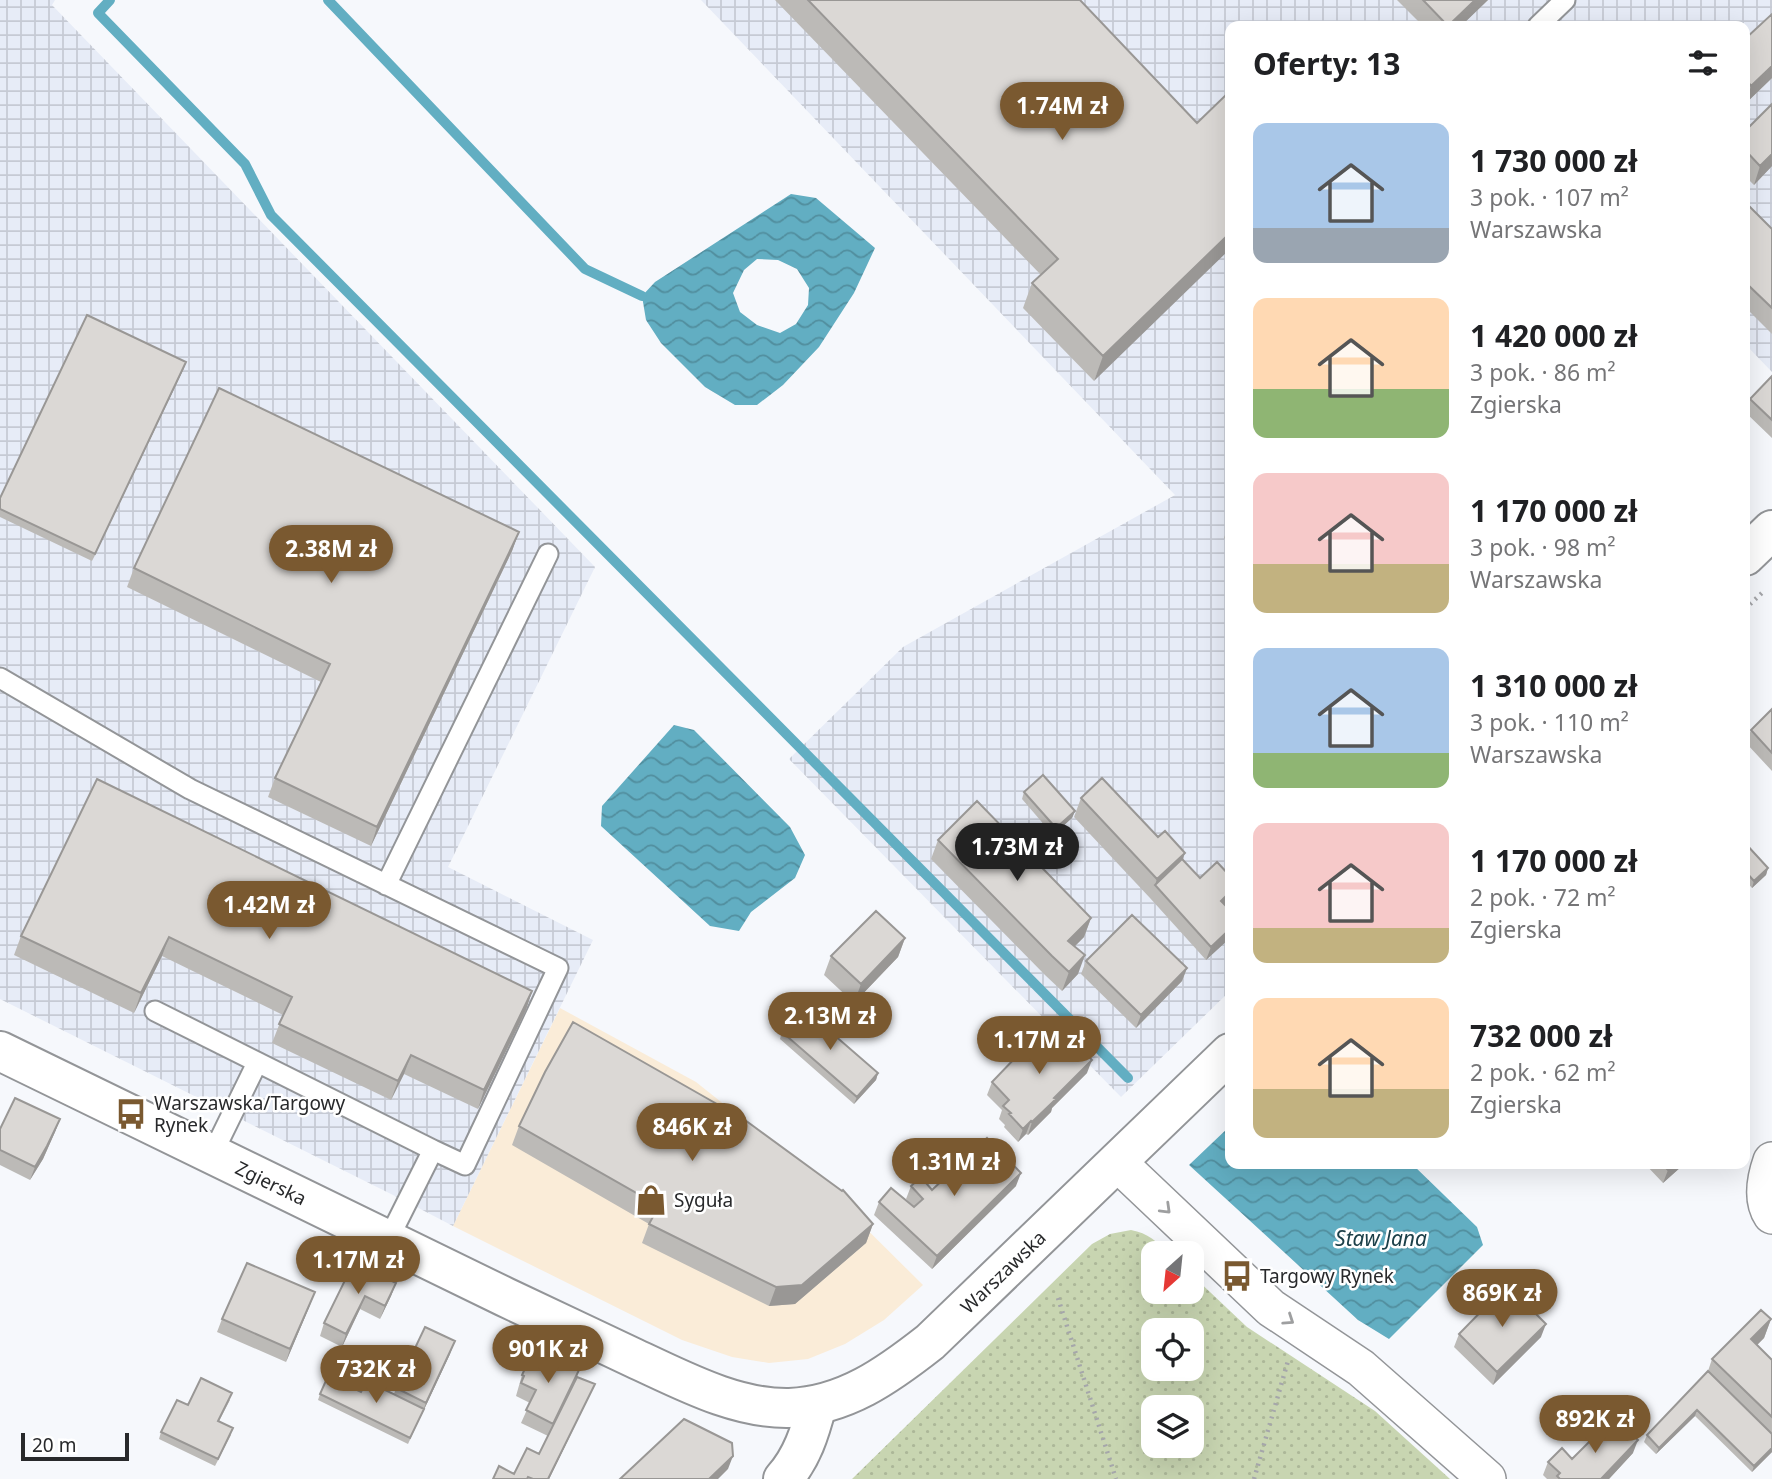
<!DOCTYPE html>
<html lang="pl">
<head>
<meta charset="utf-8">
<style>
  body { margin:0; font-family:"Noto Sans",sans-serif; background:#f2f2f2; color:#202124; height:100vh; display:flex; flex-direction:column; font-size:26px; white-space:nowrap }
  * { box-sizing:border-box; margin:0 }
  p { font-size:23px; color:#757577 }
  .icon { flex:none; width:38px; height:38px; fill:none; stroke:currentColor; stroke-width:2; stroke-linecap:round; stroke-linejoin:round }
  .map { position:relative; flex:1; overflow:hidden }
  .panel { position:absolute; left:1225px; top:21px; width:525px; height:1148px; display:flex; flex-direction:column; background:#fff; border-radius:14px; box-shadow:0 7px 28px #0002 }
  .panel>* { flex:none }
  .needle { width:46px; rotate:207deg }
  .tools { position:absolute; left:1141px; top:1241px; display:grid; gap:14px }
  .tools a { display:grid; place-items:center; width:63px; height:63px; border-radius:14px; background:#fff; box-shadow:0 7px 28px #0002; font-size:35px }
  .scale { position:absolute; left:21px; bottom:18px; width:108px; box-sizing:border-box; padding-left:7px; border:4px solid #28292b; border-top:0; font-size:19px; line-height:24px; white-space:nowrap; color:#28292b; -webkit-text-stroke:5px #fff; paint-order:stroke }
  .price { position:absolute; translate:-50% -60px; padding:0 16px; border-radius:24px; background:#7a5930; color:#fff; font-size:23px; line-height:46px; filter:drop-shadow(0 2px 4px #0008) }
  .price::after { content:''; position:absolute; left:50%; top:42px; width:21px; height:16px; margin-left:-10px; background:inherit; clip-path:polygon(0 0,100% 0,50% 100%) }
  .price.current { background:#222; color:#fff }
  ul { padding:0; list-style:none }
  li { display:flex; align-items:center; gap:21px; height:175px; padding:0 28px }
  li span { display:grid; place-items:center; flex:none; width:196px; height:140px; border-radius:14px; color:#555 }
  li>.icon { margin-inline-start:auto }
  span .icon { width:84px; height:84px; fill:#fffc; stroke-width:1 }
  li b { font-size:30px }
  h2 { display:flex; justify-content:space-between; align-items:center; height:84px; padding:0 28px; font-size:30px }
  .map>svg:first-child { display:block }
  .commercial { fill:#faecd8 }
  .industrial { fill:url(#industrial-grid) }
  .grass { fill:url(#grass-dots); fill-rule:evenodd }
  .water { fill:url(#water-waves); fill-rule:evenodd }
  .lines { fill:none; stroke-linecap:round; stroke-linejoin:round }
  .stream { stroke:#62aec2; stroke-width:10 }
  .service-casing { stroke:#939598; stroke-width:23 }
  .minor-casing { stroke:#939598; stroke-width:40 }
  .tertiary-casing { stroke:#939598; stroke-width:42 }
  .secondary-casing { stroke:#939598; stroke-width:42 }
  .path { stroke:#a5a6aa; stroke-width:4.5; stroke-dasharray:2 5; stroke-linecap:butt }
  .service { stroke:#fff; stroke-width:19 }
  .minor { stroke:#fff; stroke-width:37 }
  .tertiary { stroke:#fff; stroke-width:38 }
  .secondary { stroke:#fff; stroke-width:38 }
  .wall { fill:#bcbab7 }
  .shaded-wall { fill:#999795 }
  .building { fill:#dbd8d5; stroke:#999795; stroke-width:2 }
  .oneway { stroke:#9e9fa0 }
  .labels { text-anchor:middle; dominant-baseline:central; stroke-width:5; stroke-linejoin:round; paint-order:stroke }
  .poi-label { font-size:19px; fill:#28292b; stroke:#fff; text-anchor:start }
  .street-label { font-size:19px; fill:#28292b; stroke:#fff }
  .water-label { font-size:21px; font-style:italic; fill:#1c4049; stroke:#fff }
</style>
</head>
<body>
<div class="map">
<svg width="1772" height="1479" viewBox="0 0 1772 1479">
  <defs>
    <pattern id="industrial-grid" width="8" height="8" patternUnits="userSpaceOnUse" patternTransform="scale(1.75)"><rect width="8" height="8" fill="#e7ecf7"/><path d="M0 4h8M4 0v8" fill="none" stroke="#c6cad4"/></pattern>
    <pattern id="grass-dots" width="8" height="8" patternUnits="userSpaceOnUse" patternTransform="scale(1.75)"><rect width="8" height="8" fill="#c8d5b1"/><path d="M2 2h.1M6 6h.1" fill="none" stroke="#acb798" stroke-width="1.8" stroke-linecap="round"/></pattern>
    <pattern id="water-waves" width="16" height="10" patternUnits="userSpaceOnUse" patternTransform="scale(1.75)"><rect width="16" height="10" fill="#62aec2"/><path d="M0 5q4-4 8 0t8 0" fill="none" stroke="#518e9e"/></pattern>
  </defs>
  <rect width="100%" height="100%" fill="#f6f8fc"/>
  <path class="commercial" d="M560 1008 696 1082 810 1173 923 1285 884 1320 845 1344 808 1359 769 1363 732 1357 682 1340 453 1226Z"/>
  <path class="industrial" d="M0 0H55L52 5 595 567 448 867 593 940 453 1226 407 1202 0 999Z
    M701 0H1772V372L1745 344V26H1230V991L1121 1097 789 759 903 647 1175 495Z"/>
  <path class="grass" d="M1131 1230C1148 1233 1157 1242 1169 1253H1153V1292H1192V1275L1247 1327 1375 1411 1450 1479H852L1092 1244 1110 1234ZM1153 1330H1192V1368H1153ZM1153 1407H1192V1446H1153Z"/>
  <path class="water" d="M791 194 816 198 875 248 854 293 819 347 783 385 757 405H735L705 387 661 343 646 320 642 296 655 282ZM757 259 778 260 797 269 809 288 808 305 796 324 780 333 757 325 740 312 733 293 744 270Z
    M674 725 694 730 790 827 805 855 795 878 751 912 739 931 710 926 601 826 602 806Z
    M1230 1126V1164H1412L1477 1227 1483 1245 1389 1339 1358 1320 1189 1165Z"/>
  <g class="lines">
    <path class="stream" d="M110 0 98 13 245 164 271 215 1128 1078
      M328 0 585 269 642 296"/>
    <defs>
      <path id="service" d="M1538 26 1565 0
        M0 678 190 789 558 968 465 1165 433 1150 388 1240
        M386 885 548 554
        M155 1011 433 1150
        M212 1155 257 1063"/>
      <path id="minor" d="M1772 1161C1766 1178 1762 1200 1772 1215
        M1117 1162 1271 1308 1361 1368 1487 1479"/>
      <path id="tertiary" d="M783 1479C802 1458 810 1432 817 1405"/>
      <path id="secondary" d="M1745 556 1772 530
        M0 1051C168 1133 336 1215 505 1297 548 1317 591 1338 634 1358 682 1380 735 1409 789 1408 845 1406 888 1375 930 1342L1230 1053"/>
    </defs>
    <use href="#service" class="service-casing"/>
    <use href="#minor" class="minor-casing"/>
    <use href="#tertiary" class="tertiary-casing"/>
    <use href="#secondary" class="secondary-casing"/>
    <path class="path" d="M1745 609 1764 591
      M1058 1298 1116 1479
      M1254 1479 1288 1361"/>
    <use href="#service" class="service"/>
    <use href="#minor" class="minor"/>
    <use href="#tertiary" class="tertiary"/>
    <use href="#secondary" class="secondary"/>
  </g>
  <path class="wall" d="M775 0H1080L1197 123 1094 381 1023 308 1032 283 1041 275Z
    M1397 0H1488L1461 26H1423Z
    M1772 14V78L1745 104V39Z
    M1745 131 1772 166 1754 185 1745 176Z
    M1745 202 1772 229V334L1745 307Z
    M184 368 92 561 0 517V498Z
    M1772 376V438L1745 412 1750 399Z
    M1230 521V544L1224 538Z
    M519 532 512 551 371 846 268 797 275 778 321 682 127 587 134 568Z
    M1772 709V771L1746 743 1751 730Z
    M97 779 532 991 526 1010 478 1109 404 1074 391 1100 272 1043 283 1015 162 956 134 1013 14 955 21 936Z
    M1024 792 1075 811 1072 818 1053 835 1022 799Z
    M1081 798 1158 837 1182 859 1200 878 1230 901 1226 905 1230 910V938L1206 960 1150 898 1074 817Z
    M938 840 1091 918 1084 937 1075 946 1078 974 1062 991 1045 975 931 859Z
    M1745 843 1768 868 1766 875 1752 888 1745 880Z
    M905 938 898 957 854 1003 824 975 831 956Z
    M1086 961 1187 968 1182 981 1136 1028 1081 974Z
    M782 1032 878 1073 876 1080 854 1104 780 1039Z
    M1087 1073 1052 1108 1051 1112 1028 1135 1026 1134 1018 1142 1004 1127 1005 1125 999 1119 1002 1110 987 1095 992 1082Z
    M60 1119 55 1132 43 1159 30 1180 0 1165V1129Z
    M519 1126 873 1224 866 1243 795 1304 769 1306 642 1243 649 1224 512 1145Z
    M1645 1164H1683L1682 1166 1663 1183Z
    M911 1186 932 1190 1016 1186 932 1269 874 1215 879 1202 913 1207 906 1199Z
    M354 1262 396 1283 391 1296 380 1319 360 1309 342 1347 320 1336 324 1323Z
    M310 1305 286 1362 217 1332 222 1319Z
    M1771 1319 1764 1338 1757 1345 1772 1360V1452L1752 1472 1695 1416 1656 1454 1644 1442 1647 1435 1708 1371 1712 1359Z
    M1459 1334 1541 1337 1493 1385 1454 1347Z
    M450 1354 408 1444 318 1400 320 1394 361 1392 394 1394 396 1388Z
    M579 1370 577 1377 592 1391 549 1479H493L514 1474 539 1454 548 1436 521 1423 530 1403 516 1396 522 1375Z
    M230 1400 219 1421 231 1435 215 1466 159 1439 161 1432 188 1405Z
    M1606 1434 1633 1453 1609 1479H1547L1543 1475 1548 1462 1572 1459Z"/>
  <path class="shaded-wall" d="M1475 0H1488L1461 26H1448Z
    M1772 66V78L1745 104 1751 86Z
    M1772 154V166L1754 185 1760 166Z
    M1230 233V249L1094 381 1103 356Z
    M186 362 184 368 92 561 95 554Z
    M519 532 512 551 371 846 377 827Z
    M1075 811 1072 818 1053 835 1056 828Z
    M1185 853 1178 872 1155 885 1157 879Z
    M1768 868 1766 875 1752 888 1754 881Z
    M1230 892V901L1217 914 1221 901Z
    M1091 918 1084 937 1061 960 1068 941Z
    M1230 929V938L1206 960 1211 947Z
    M169 937 162 956 134 1013 141 993Z
    M905 938 898 957 854 1003 861 984Z
    M1085 955 1078 974 1062 991 1069 972Z
    M1187 968 1182 981 1136 1028 1141 1015Z
    M532 991 526 1010 478 1109 484 1090Z
    M411 1055 404 1074 391 1100 398 1081Z
    M1092 1060 1087 1073 1052 1108 1051 1112 1028 1135 1032 1122 1054 1098Z
    M878 1073 876 1080 854 1104 857 1097Z
    M60 1119 55 1132 43 1159 30 1180 35 1167Z
    M1031 1121 1026 1134 1018 1142 1023 1129Z
    M1675 1164H1683L1682 1166 1663 1183 1668 1170Z
    M1021 1173 1016 1186 932 1269 937 1256Z
    M873 1224 866 1243 795 1304 769 1306 776 1287Z
    M396 1283 391 1296 380 1319 385 1306Z
    M315 1292 310 1305 286 1362 290 1349Z
    M365 1296 360 1309 342 1347 346 1334Z
    M1771 1319 1764 1338 1744 1358 1751 1339Z
    M1546 1324 1541 1337 1493 1385 1497 1372Z
    M455 1341 450 1354 421 1416 426 1403Z
    M595 1384 549 1479H548Z
    M1697 1410 1695 1416 1656 1454 1659 1448Z
    M1638 1440 1633 1453 1609 1479H1601Z
    M1772 1448V1452L1752 1472 1754 1466Z
    M733 1456 728 1469 718 1479H709Z"/>
  <path class="building" d="M808 0H1080L1197 123 1230 91V233L1103 356 1032 283 1058 259Z
    M1423 0H1475L1448 26Z
    M1772 14V66L1751 86 1749 83 1745 87V39Z
    M1772 104V154L1760 166 1745 150V131Z
    M1745 202 1772 229V308L1745 282Z
    M87 315 186 362 95 554 0 509V498Z
    M1772 376V420L1750 399Z
    M219 388 519 532 377 827 275 778 330 664 134 568Z
    M1772 709V753L1751 730Z
    M1043 775 1075 811 1056 828 1024 792Z
    M1102 778 1158 837 1165 831 1185 853 1157 879 1081 798Z
    M97 779 532 991 484 1090 411 1055 398 1081 279 1024 292 997 169 937 141 993 21 936Z
    M977 801 1091 918 1068 941 1085 955 1069 972 1052 956 938 840Z
    M1745 843 1768 868 1754 881 1745 871Z
    M1182 859 1200 878 1217 862 1230 876V892L1221 901 1230 910V929L1211 947 1155 885Z
    M876 911 905 938 861 984 831 956Z
    M1132 915 1187 968 1141 1015 1086 961Z
    M803 1008 878 1073 857 1097 782 1032Z
    M573 1022 745 1120 842 1191 843 1190 873 1224 802 1285 776 1287 649 1224 659 1206 519 1126 545 1072Z
    M1047 1025 1069 1048 1075 1042 1092 1060 1054 1098 1056 1099 1032 1122 1031 1121 1023 1129 1009 1114 1011 1113 1003 1106 1009 1100 992 1082Z
    M15 1098 60 1119 47 1146 35 1167 0 1150V1129Z
    M987 1138 1021 1173 937 1256 879 1202 891 1188 914 1207 923 1199 911 1186 921 1177 932 1190Z
    M1662 1164H1675L1668 1170Z
    M354 1262 396 1283 385 1306 365 1296 346 1334 324 1323Z
    M247 1263 315 1292 290 1349 222 1319Z
    M1507 1285 1546 1324 1497 1372 1459 1334Z
    M1761 1310 1771 1319 1751 1339 1772 1360V1417L1712 1359Z
    M425 1327 455 1341 426 1403 396 1388Z
    M534 1349 579 1370 553 1424 526 1410 536 1390 521 1383 524 1376 522 1375Z
    M1708 1371 1772 1434V1448L1754 1466 1697 1410 1659 1448 1647 1435Z
    M328 1376 361 1392 367 1381 424 1409 410 1438 320 1394Z
    M577 1377 595 1384 548 1479H533L528 1477 527 1479H493L499 1466 514 1474 527 1448 539 1454Z
    M201 1378 232 1393 218 1421 233 1428 218 1459 161 1432 177 1400 188 1405Z
    M684 1419 732 1443 733 1456 709 1479H620Z
    M1618 1421 1638 1440 1601 1479H1560L1557 1476 1560 1473 1548 1462 1562 1448 1572 1459 1601 1430 1606 1434Z"/>
  <defs><path id="oneway-chevron" d="M-2-3.5L2.5 0L-2 3.5" fill="none" stroke-width="1.6" stroke-linecap="round" stroke-linejoin="round" transform="scale(1.75)"/></defs>
  <g class="oneway">
    <use href="#oneway-chevron" transform="translate(1166 1209) rotate(44)"/>
    <use href="#oneway-chevron" transform="translate(1289 1320) rotate(34)"/>
  </g>
  <defs>
    <symbol id="bus-bare" viewBox="-9 -9 18 18"><path d="M-5-6H5V4H4V6H2V4H-2V6H-4V4H-5ZM-3.5-4V0h7V-4ZM-3.5 1.2v1.5H-2V1.2ZM2 1.2v1.5H3.5V1.2Z" fill="#7a5930" stroke="#fff" stroke-width="2.5" paint-order="stroke"/></symbol>
    <symbol id="shop-bare" viewBox="-9 -9 18 18"><path d="M-5-2.5h2.3a2.7 3.5 0 0 1 5.4 0H5L5.5 6h-11ZM-1.5-2.5h3a1.5 2.3 0 0 0-3 0Z" fill="#7a5930" stroke="#fff" stroke-width="2.5" paint-order="stroke"/></symbol>
  </defs>
  <g fill-rule="evenodd">
    <use href="#bus-bare" x="109" y="1092" width="44" height="44"/>
    <use href="#shop-bare" x="629" y="1178" width="44" height="44"/>
    <use href="#bus-bare" x="1215" y="1254" width="44" height="44"/>
  </g>
  <g class="labels">
    <g class="poi-label">
      <text x="154" y="1103">Warszawska/Targowy<tspan x="154" dy="22">Rynek</tspan></text>
      <text x="674" y="1200">Syguła</text>
      <text x="1260" y="1276">Targowy Rynek</text>
    </g>
    <g class="street-label">
      <text transform="translate(271 1183) rotate(26)">Zgierska</text>
      <text transform="translate(1003 1272) rotate(-44)">Warszawska</text>
    </g>
    <g class="water-label">
      <text x="1381" y="1238">Staw Jana</text>
    </g>
  </g>
</svg>
<div class="tools">
<a><svg class="needle" viewBox="-14 -14 28 28"><path d="M0-13l5 13h-10z" fill="#e53935"/><path d="M0 13l5-13h-10z" fill="#757577"/></svg></a>
<a><svg class="icon" aria-label="locate" viewBox="0 0 24 24"><circle cx="12" cy="12" r="6"/><path d="M12 2v4M12 18v4M2 12h4M18 12h4"/></svg></a>
<a><svg class="icon" aria-label="layers" viewBox="0 0 24 24"><path d="M12 4l9 5-9 5-9-5zM3 14l9 5 9-5"/></svg></a>
</div>
<div class="scale">20 m</div>
<b class="price" style="left:1062px;top:142px">1.74M zł</b>
<b class="price" style="left:331px;top:585px">2.38M zł</b>
<b class="price current" style="left:1017px;top:883px">1.73M zł</b>
<b class="price" style="left:269px;top:941px">1.42M zł</b>
<b class="price" style="left:830px;top:1052px">2.13M zł</b>
<b class="price" style="left:1039px;top:1076px">1.17M zł</b>
<b class="price" style="left:692px;top:1163px">846K zł</b>
<b class="price" style="left:954px;top:1198px">1.31M zł</b>
<b class="price" style="left:358px;top:1296px">1.17M zł</b>
<b class="price" style="left:1502px;top:1329px">869K zł</b>
<b class="price" style="left:548px;top:1385px">901K zł</b>
<b class="price" style="left:376px;top:1405px">732K zł</b>
<b class="price" style="left:1595px;top:1455px">892K zł</b>
<section class="panel">
<h2>Oferty: 13<svg class="icon" aria-label="filters" viewBox="0 0 24 24"><path d="M4 7h16M4 17h16"/><circle cx="9" cy="7" r="2"/><circle cx="15" cy="17" r="2"/></svg></h2>
<ul>
<li><span style="background:linear-gradient(#a9c7e8 75%,#9aa5b1 0)"><svg class="icon" aria-label="home" viewBox="0 0 24 24"><path d="M3 11l9-7 9 7M6 9v11h12V9"/></svg></span><div><b>1 730 000 zł</b><p>3 pok. · 107 m²</p><p>Warszawska</p></div></li>
<li><span style="background:linear-gradient(#ffd9b3 65%,#8fb573 0)"><svg class="icon" aria-label="home" viewBox="0 0 24 24"><path d="M3 11l9-7 9 7M6 9v11h12V9"/></svg></span><div><b>1 420 000 zł</b><p>3 pok. · 86 m²</p><p>Zgierska</p></div></li>
<li><span style="background:linear-gradient(#f6c9c9 65%,#c2b280 0)"><svg class="icon" aria-label="home" viewBox="0 0 24 24"><path d="M3 11l9-7 9 7M6 9v11h12V9"/></svg></span><div><b>1 170 000 zł</b><p>3 pok. · 98 m²</p><p>Warszawska</p></div></li>
<li><span style="background:linear-gradient(#a9c7e8 75%,#8fb573 0)"><svg class="icon" aria-label="home" viewBox="0 0 24 24"><path d="M3 11l9-7 9 7M6 9v11h12V9"/></svg></span><div><b>1 310 000 zł</b><p>3 pok. · 110 m²</p><p>Warszawska</p></div></li>
<li><span style="background:linear-gradient(#f6c9c9 75%,#c2b280 0)"><svg class="icon" aria-label="home" viewBox="0 0 24 24"><path d="M3 11l9-7 9 7M6 9v11h12V9"/></svg></span><div><b>1 170 000 zł</b><p>2 pok. · 72 m²</p><p>Zgierska</p></div></li>
<li><span style="background:linear-gradient(#ffd9b3 65%,#c2b280 0)"><svg class="icon" aria-label="home" viewBox="0 0 24 24"><path d="M3 11l9-7 9 7M6 9v11h12V9"/></svg></span><div><b>732 000 zł</b><p>2 pok. · 62 m²</p><p>Zgierska</p></div></li>
</ul>
</section>
</div>
</body>
</html>
